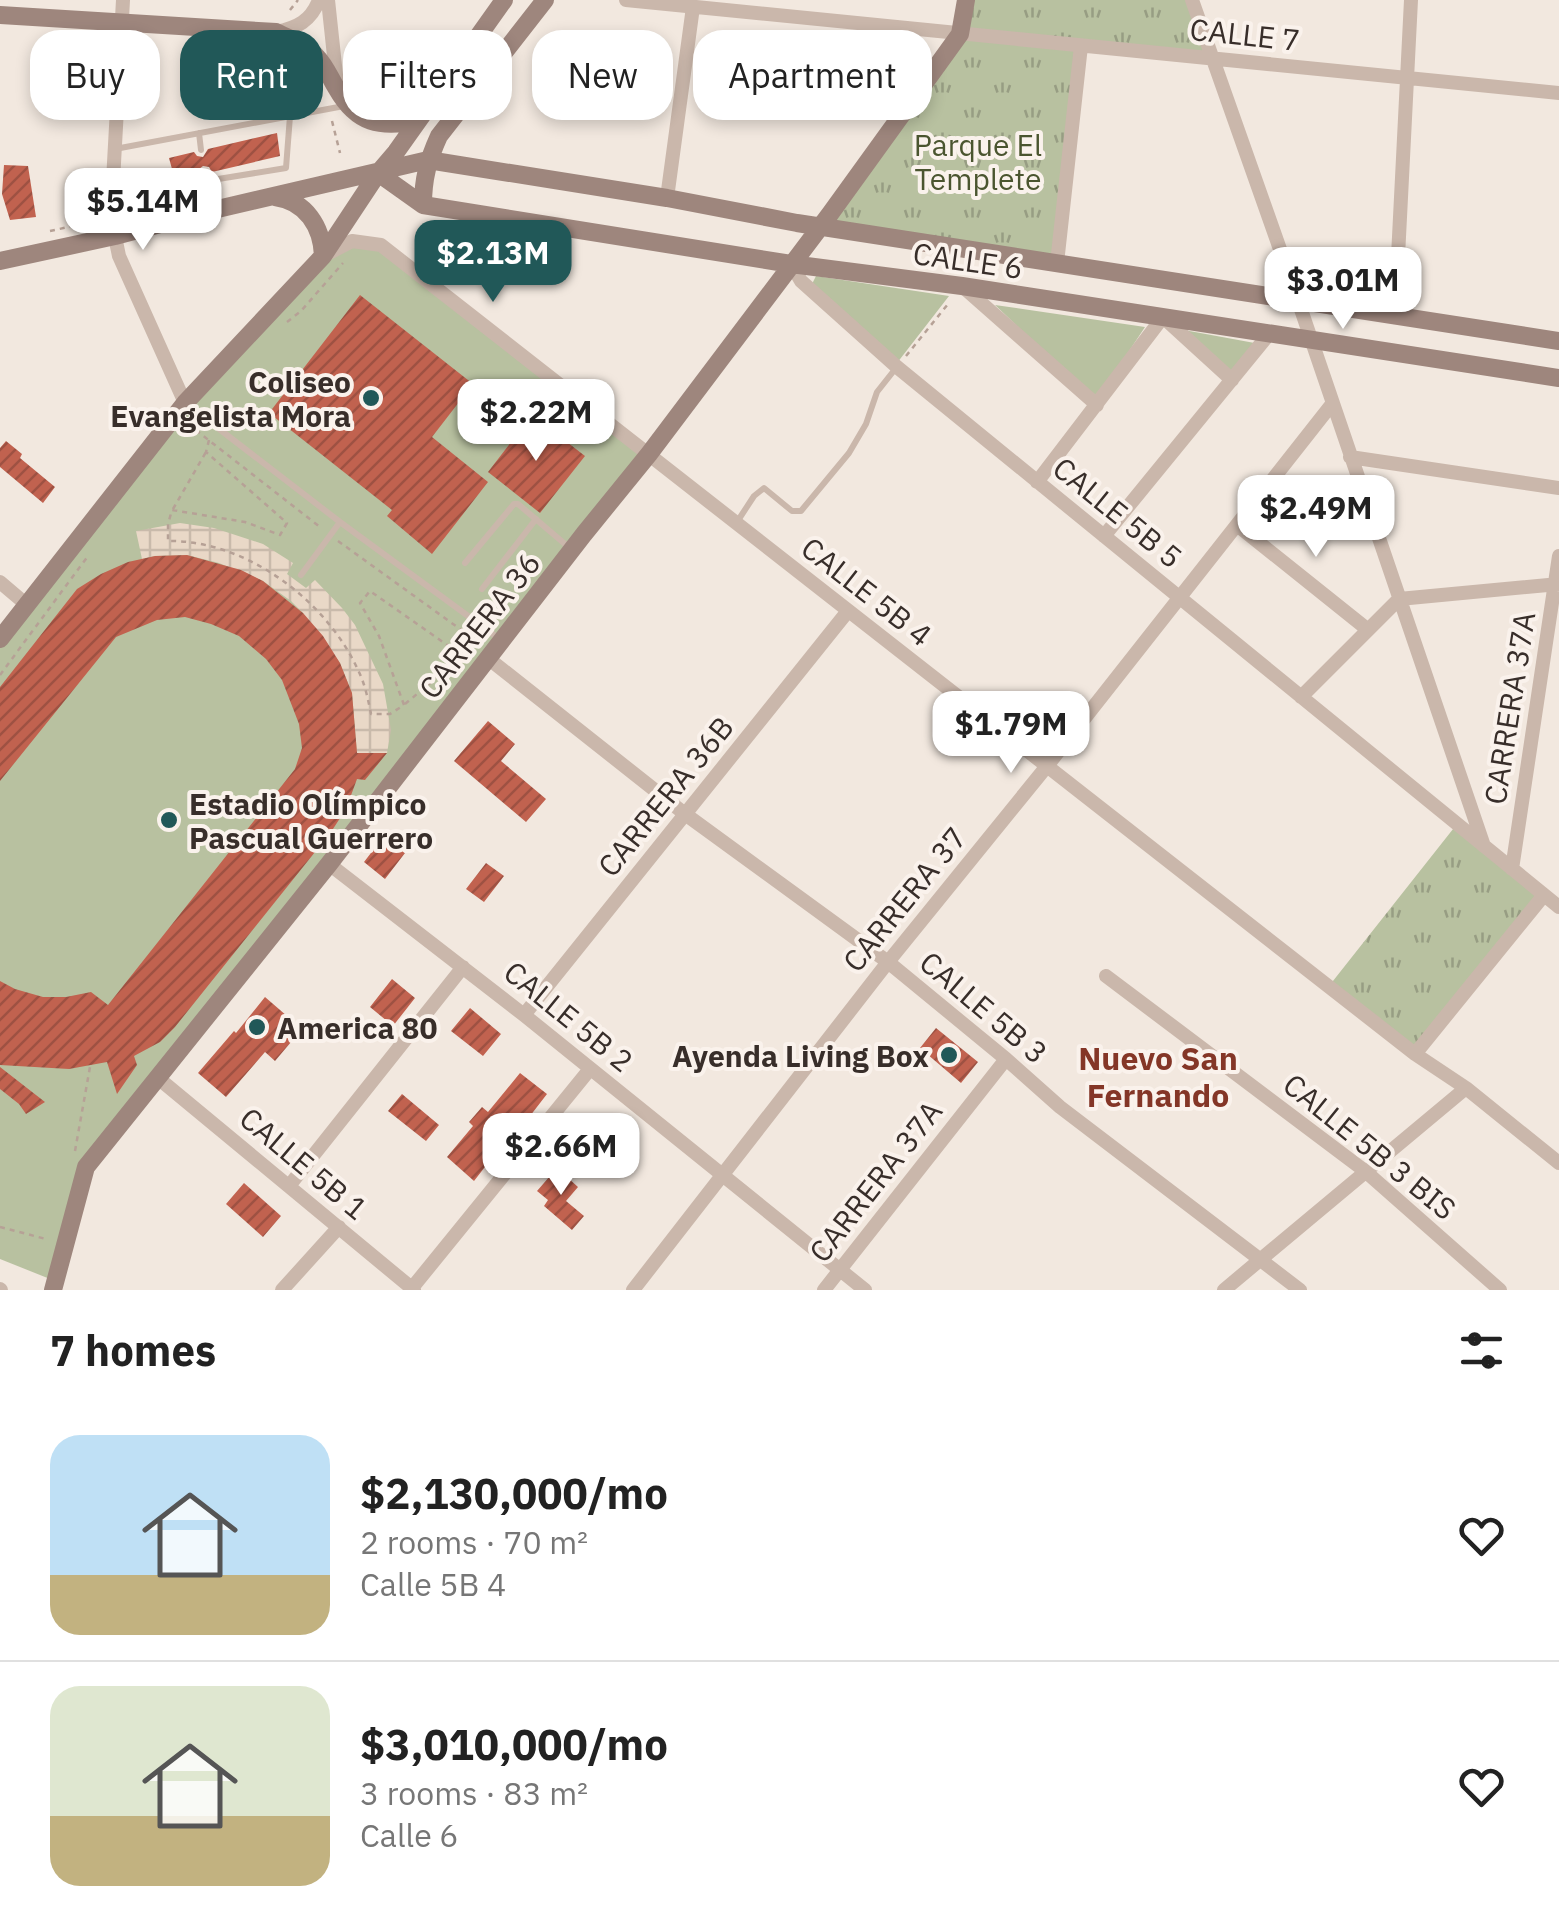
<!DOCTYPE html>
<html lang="en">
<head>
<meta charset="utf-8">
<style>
  body { margin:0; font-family:"IBM Plex Sans",sans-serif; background:#f2f2f2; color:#222; height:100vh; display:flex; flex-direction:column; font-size:38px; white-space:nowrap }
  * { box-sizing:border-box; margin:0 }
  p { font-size:32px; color:#767676 }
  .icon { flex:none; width:55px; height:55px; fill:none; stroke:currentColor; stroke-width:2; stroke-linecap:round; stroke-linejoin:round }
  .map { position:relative; height:1290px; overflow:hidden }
  .details { display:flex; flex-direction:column; background:#fff; flex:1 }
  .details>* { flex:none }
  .banner { position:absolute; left:30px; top:30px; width:1000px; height:90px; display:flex; gap:20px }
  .price { position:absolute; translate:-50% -85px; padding:0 22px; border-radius:20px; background:#fff; color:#222; font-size:32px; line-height:65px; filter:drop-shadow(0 2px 5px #0008) }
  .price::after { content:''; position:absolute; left:50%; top:60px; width:30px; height:22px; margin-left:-15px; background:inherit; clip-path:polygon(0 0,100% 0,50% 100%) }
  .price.on { background:#215858; color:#fff }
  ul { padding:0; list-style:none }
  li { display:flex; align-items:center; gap:30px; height:250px; padding:0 50px }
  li+li { border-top:2px solid #e0e0e0 }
  li span { display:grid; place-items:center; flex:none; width:280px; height:200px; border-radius:30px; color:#555 }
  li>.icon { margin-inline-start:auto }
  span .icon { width:120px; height:120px; fill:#fffc; stroke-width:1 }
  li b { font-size:42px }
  h2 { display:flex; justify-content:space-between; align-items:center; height:120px; padding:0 50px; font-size:42px }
  .pill { padding:0 35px; border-radius:30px; background:#fff; box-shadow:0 5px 15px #0003; font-size:35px; line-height:90px }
  .pill.on { background:#215858; color:#fff }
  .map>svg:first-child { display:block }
  .green { fill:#b8c1a0 }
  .park { fill:url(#park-tufts) }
  .plaza { fill:url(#plaza-grid) }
  .building { fill:url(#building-hatch) }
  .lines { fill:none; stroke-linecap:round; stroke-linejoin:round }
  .path { stroke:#b6a196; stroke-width:2.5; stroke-dasharray:5 5; stroke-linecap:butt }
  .lane { stroke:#cab7ab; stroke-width:6 }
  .street { stroke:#cab7ab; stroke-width:14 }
  .secondary { stroke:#9e867d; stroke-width:18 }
  .poi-dot { fill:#215858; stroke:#faf2ec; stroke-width:4 }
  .labels { text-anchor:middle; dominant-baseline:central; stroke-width:8; stroke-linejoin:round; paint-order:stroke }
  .street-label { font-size:30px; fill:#382e2a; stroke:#faf2ec }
  .park-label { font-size:30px; fill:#4a552f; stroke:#faf2ec }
  .poi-label { font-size:30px; font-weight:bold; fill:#382e2a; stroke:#faf2ec; text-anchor:end }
  .neighbourhood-label { font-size:32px; font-weight:bold; fill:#843627; stroke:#faf2ec }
</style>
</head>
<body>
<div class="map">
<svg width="1559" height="1290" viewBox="0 0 1559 1290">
  <defs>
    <pattern id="park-tufts" width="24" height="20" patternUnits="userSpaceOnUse" patternTransform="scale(2.5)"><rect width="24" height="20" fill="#b8c1a0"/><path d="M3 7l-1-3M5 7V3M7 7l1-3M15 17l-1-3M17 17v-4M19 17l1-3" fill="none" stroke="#979d83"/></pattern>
    <pattern id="plaza-grid" width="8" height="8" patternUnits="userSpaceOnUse" patternTransform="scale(2.5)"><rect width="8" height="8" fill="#e9d8c7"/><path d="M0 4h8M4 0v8" fill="none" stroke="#c9baab"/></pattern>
    <pattern id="building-hatch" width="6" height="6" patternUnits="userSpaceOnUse" patternTransform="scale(2.5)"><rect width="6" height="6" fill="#c1624f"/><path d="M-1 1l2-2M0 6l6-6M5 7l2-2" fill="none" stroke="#9e5142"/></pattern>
  </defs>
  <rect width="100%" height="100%" fill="#f2e8df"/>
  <path class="green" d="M381 245 649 454 86 1167 55 1281 0 1259V639L185 403 338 246Z
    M816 276 949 296 897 363 812 284Z
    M995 305 1145 327 1096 401Z
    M1184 330 1260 344 1231 376Z"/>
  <path class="park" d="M966 0H1192L1214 59 1081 46 1057 263 819 226 960 34Z
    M1457 824 1544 895 1415 1054 1329 986Z"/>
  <path class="plaza" d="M180 523 214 528 263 544 293 563 287 574 306 588 315 580 342 608 355 625 383 684 391 730 387 753H357L352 693 340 663 303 613 291 601 263 581 219 563 187 555 155 556 142 559 136 531Z"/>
  <path class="building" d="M277 133 280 156 212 172 209 167 203 166 199 169 198 175 175 180 169 158 194 152 197 156 203 157 208 149Z
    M4 165 28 166 36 217 10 220 2 194Z
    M360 295 473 384 432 437 488 482 432 554 387 516 392 510 269 413Z
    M532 415 585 456 540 513 488 472Z
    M6 441 22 454 20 458 55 487 43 503 0 467V448Z
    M187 555 241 570 263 581 303 613 323 636 340 663 352 693 357 753H387L365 780 357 779 346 809 331 832 175 1027 160 1042 134 1056 137 1065 117 1094 107 1062 69 1069 0 1065V981L15 989 43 997H66L91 992 108 1005 295 769 302 748 299 724 282 680 266 659 239 636 211 624 185 617 157 620 116 637 0 781V687L77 589 101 574 128 562 155 556Z
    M488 721 515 744 501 761 546 799 526 822 454 761Z
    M384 836 405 853 385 879 364 862Z
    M486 863 504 876 484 902 466 889Z
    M392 979 415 998 393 1026 370 1007Z
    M265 997 302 1029 275 1061 265 1052 226 1097 198 1073 234 1031 236 1033Z
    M470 1008 501 1034 483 1056 451 1031Z
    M936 1028 978 1062 961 1083 920 1048Z
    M0 1067 45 1102 26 1114 19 1104 0 1089Z
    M520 1073 547 1094 530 1116 527 1113 474 1181 447 1157 473 1126 469 1122 482 1107 488 1112Z
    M402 1094 439 1125 426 1141 388 1111Z
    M557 1168 578 1187 566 1201 584 1216 572 1230 544 1206 548 1200 537 1191Z
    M244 1183 281 1216 263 1237 226 1204Z"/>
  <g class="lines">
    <path class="path" d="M290 10 298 0
      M332 121 340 153
      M50 231 96 221
      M287 322 301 311 343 263
      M906 356 948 304
      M188 424 320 527
      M209 440 206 452 287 523 280 535 245 522 172 510 168 524V541C246 540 326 600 358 670 365 684 368 699 371 714H390L404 705 379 636 360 603 370 591 460 654 471 639
      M173 509 206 452
      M338 541 478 642
      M0 675 88 556
      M405 704 441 674 458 656
      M75 1151 90 1067
      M0 1227 46 1239"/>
    <path class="lane" d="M199 133 201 150
      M115 149 344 106
      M205 173 206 181 286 168 290 116
      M206 181 209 210
      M188 405 340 522 498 638
      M737 522 754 496 764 488 792 511H801L849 453 866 424 877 392 896 368
      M465 563 514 504H518L572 550
      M301 575 340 522
      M482 589 536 519"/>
    <path class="street" d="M123 0 111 217 119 256 185 403
      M328 0 337 84
      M626 0 1559 93
      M1192 0 1293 286 1484 846
      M276 32C297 28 311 21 319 0
      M667 198 693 7
      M325 255 352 241 381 245 1415 1054 1466 1088 1559 1163
      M1057 263 1081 46
      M791 264 801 281 897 367 1559 907
      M962 286 1097 405
      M1395 316 1411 0
      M1350 457 1559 488
      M1037 482 1163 317 1232 380
      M1237 525 1367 629
      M1104 536 1269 334
      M0 582 27 605
      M489 659 685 814 888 962 1006 1059 1060 1107 1300 1290
      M1301 697 1399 599 1559 584
      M329 864 524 1015 865 1290
      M1512 869 1559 556
      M1106 976 1365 1171 1500 1290
      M524 1015 848 611
      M1415 1054 1544 895
      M158 1078 414 1290
      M289 1186 463 967
      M412 1288 590 1069
      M0 1289 1 1290
      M282 1290 339 1227
      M633 1290 888 962 1047 766 1332 404
      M824 1290 1006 1059
      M1224 1290 1466 1088"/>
    <path class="secondary" d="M0 15 276 32C290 39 305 44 316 56 326 66 330 78 337 89 357 124 380 128 417 121
      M378 173 423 205 791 264 962 286 1559 378
      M275 197C306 201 322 227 323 256
      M423 205C423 179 428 160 439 136L545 0
      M0 261 115 236 209 211 428 160 667 198 797 223 1559 341
      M0 639 185 403 323 256 378 173 396 152 504 0
      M53 1290 86 1167 329 864 584 534 649 454 830 214 960 34 966 0"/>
  </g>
  <g class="poi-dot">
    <circle cx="371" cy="398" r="10"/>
    <circle cx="169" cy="820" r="10"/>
    <circle cx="257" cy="1027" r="10"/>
    <circle cx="949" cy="1055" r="10"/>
  </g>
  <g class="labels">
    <g class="street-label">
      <text transform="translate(1245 34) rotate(6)">CALLE 7</text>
      <text transform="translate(968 260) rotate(8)">CALLE 6</text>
      <text transform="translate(1118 512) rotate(39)">CALLE 5B 5</text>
      <text transform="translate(867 591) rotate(38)">CALLE 5B 4</text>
      <text transform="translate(479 625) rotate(-52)">CARRERA 36</text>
      <text transform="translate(1509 708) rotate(-81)">CARRERA 37A</text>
      <text transform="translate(665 796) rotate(-51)">CARRERA 36B</text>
      <text transform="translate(904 899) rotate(-51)">CARRERA 37</text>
      <text transform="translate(984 1007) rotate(40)">CALLE 5B 3</text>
      <text transform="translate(569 1016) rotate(39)">CALLE 5B 2</text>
      <text transform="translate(1370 1146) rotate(39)">CALLE 5B 3 BIS</text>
      <text transform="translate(304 1163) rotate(40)">CALLE 5B 1</text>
      <text transform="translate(875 1181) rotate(-52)">CARRERA 37A</text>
    </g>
    <g class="park-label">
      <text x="978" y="144">Parque El<tspan x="978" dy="34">Templete</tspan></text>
    </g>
    <g class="poi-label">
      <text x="351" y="381">Coliseo<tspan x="351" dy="34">Evangelista Mora</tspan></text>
      <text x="189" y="803" text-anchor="start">Estadio Olímpico<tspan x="189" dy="34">Pascual Guerrero</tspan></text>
      <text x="277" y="1027" text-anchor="start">America 80</text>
      <text x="929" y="1055">Ayenda Living Box</text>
    </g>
    <g class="neighbourhood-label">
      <text x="1158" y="1058">Nuevo San<tspan x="1158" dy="37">Fernando</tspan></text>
    </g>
  </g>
</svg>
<b class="price" style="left:143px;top:253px">$5.14M</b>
<b class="price on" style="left:493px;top:305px">$2.13M</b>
<b class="price" style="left:1343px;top:332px">$3.01M</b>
<b class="price" style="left:536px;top:464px">$2.22M</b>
<b class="price" style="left:1316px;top:560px">$2.49M</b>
<b class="price" style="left:1011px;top:776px">$1.79M</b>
<b class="price" style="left:561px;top:1198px">$2.66M</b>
<div class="banner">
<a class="pill">Buy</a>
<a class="pill on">Rent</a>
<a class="pill">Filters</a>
<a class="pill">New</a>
<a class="pill">Apartment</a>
</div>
</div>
<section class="details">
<h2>7 homes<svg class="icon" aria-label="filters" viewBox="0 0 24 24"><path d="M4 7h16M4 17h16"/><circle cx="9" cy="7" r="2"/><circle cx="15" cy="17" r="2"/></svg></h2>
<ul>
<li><span style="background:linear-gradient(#bfe0f5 70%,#c2b280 0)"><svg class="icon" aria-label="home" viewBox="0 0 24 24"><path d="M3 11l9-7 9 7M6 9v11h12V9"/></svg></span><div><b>$2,130,000/mo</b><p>2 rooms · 70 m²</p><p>Calle 5B 4</p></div><svg class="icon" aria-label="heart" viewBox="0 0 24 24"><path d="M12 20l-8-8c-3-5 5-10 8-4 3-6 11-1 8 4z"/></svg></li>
<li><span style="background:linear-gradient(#dfe7d0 65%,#c2b280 0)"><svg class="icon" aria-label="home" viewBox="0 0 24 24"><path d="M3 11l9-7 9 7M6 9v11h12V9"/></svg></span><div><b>$3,010,000/mo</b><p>3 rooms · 83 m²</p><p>Calle 6</p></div><svg class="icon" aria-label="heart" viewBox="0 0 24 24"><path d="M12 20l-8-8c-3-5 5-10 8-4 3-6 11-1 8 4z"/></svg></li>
</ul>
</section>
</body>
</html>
